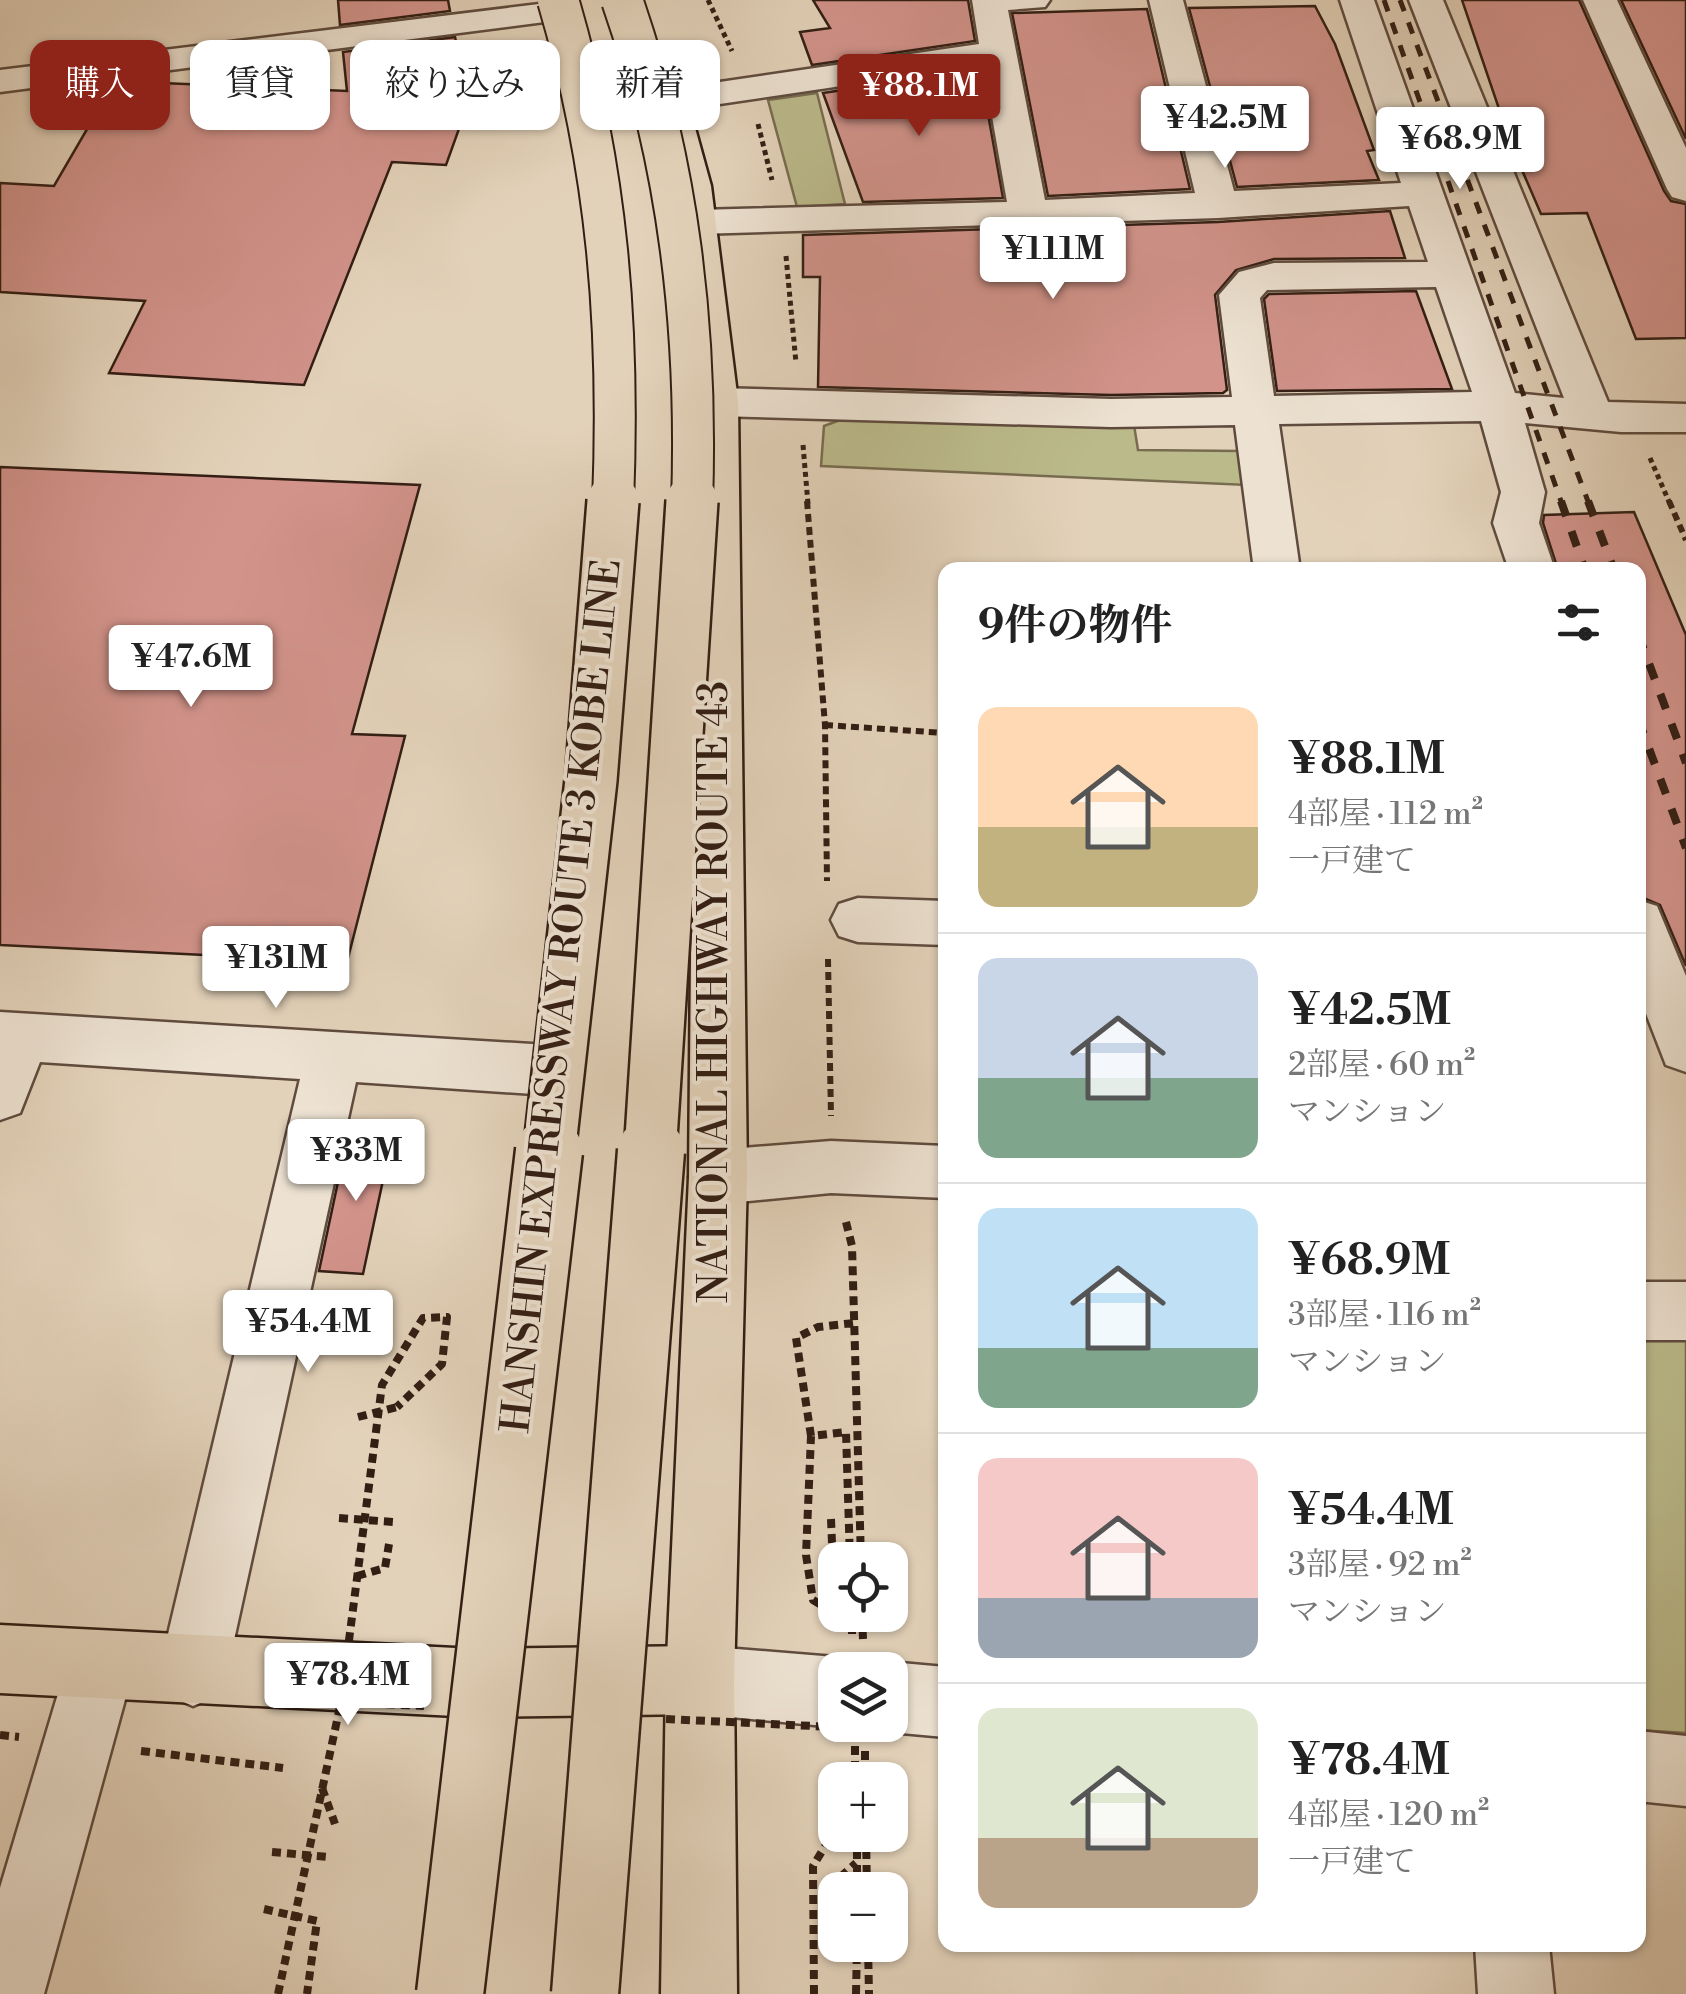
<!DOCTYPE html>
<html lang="ja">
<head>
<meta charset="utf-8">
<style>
  body { margin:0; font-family:"Libre Bodoni","Noto Serif JP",serif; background:#f6f6f6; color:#222; height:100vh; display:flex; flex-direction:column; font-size:38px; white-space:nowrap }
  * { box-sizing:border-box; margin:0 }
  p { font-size:32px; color:#767676 }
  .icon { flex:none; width:55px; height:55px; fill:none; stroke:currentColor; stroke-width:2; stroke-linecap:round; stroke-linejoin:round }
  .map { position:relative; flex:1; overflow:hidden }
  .panel { position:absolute; left:938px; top:562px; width:708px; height:1390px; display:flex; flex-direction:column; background:#fff; border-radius:20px; box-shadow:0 2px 8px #0004 }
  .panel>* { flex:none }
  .hud { position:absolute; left:30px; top:40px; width:758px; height:90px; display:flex; gap:20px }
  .tools { position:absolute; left:818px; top:1542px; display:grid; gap:20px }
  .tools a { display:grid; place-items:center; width:90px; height:90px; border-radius:20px; background:#fff; box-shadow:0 2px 8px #0004; font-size:50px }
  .price { position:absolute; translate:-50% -85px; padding:0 22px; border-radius:10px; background:#fff; color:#222; font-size:32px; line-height:65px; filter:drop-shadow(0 2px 5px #0008) }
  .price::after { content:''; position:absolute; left:50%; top:60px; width:30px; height:22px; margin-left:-15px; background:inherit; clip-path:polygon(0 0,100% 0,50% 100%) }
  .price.current { background:#8f2418; color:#fff }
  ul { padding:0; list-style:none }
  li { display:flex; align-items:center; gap:30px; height:250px; padding:0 40px }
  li+li { border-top:2px solid #e0e0e0 }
  li span { display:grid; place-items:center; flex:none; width:280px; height:200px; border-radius:20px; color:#555 }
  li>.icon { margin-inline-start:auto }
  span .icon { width:120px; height:120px; fill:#fffc; stroke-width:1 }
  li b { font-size:42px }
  h2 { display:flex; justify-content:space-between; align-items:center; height:120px; padding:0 40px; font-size:42px }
  .chip { padding:0 35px; border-radius:20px; background:#fff; box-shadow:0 2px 8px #0004; font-size:35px; line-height:90px }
  .chip.current { background:#8f2418; color:#fff }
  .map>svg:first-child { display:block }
  .green { fill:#bbba8b; stroke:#776c50; stroke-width:2.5 }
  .building { fill:#d2938b; stroke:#331e14; stroke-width:2.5 }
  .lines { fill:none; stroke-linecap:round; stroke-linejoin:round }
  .minor-casing { stroke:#5f4b3e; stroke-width:5 }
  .major-casing { stroke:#331e14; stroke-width:5 }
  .highway-casing { stroke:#331e14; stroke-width:5 }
  .path-far2 { stroke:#331e14; stroke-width:5; stroke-dasharray:5 4; stroke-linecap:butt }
  .path-far1 { stroke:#331e14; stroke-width:6; stroke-dasharray:8 5; stroke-linecap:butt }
  .path { stroke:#331e14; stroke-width:8; stroke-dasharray:9 6; stroke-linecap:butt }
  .minor { fill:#ede2d2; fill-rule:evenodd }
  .major { fill:#e3d2ba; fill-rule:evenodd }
  .highway { fill:#e3d2ba; fill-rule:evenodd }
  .rail-far1 { stroke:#331e14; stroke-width:5; stroke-dasharray:12 12; stroke-linecap:butt }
  .rail { stroke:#331e14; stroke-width:8; stroke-dasharray:16 16; stroke-linecap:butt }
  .highway-bridge-far2-casing { stroke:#331e14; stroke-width:44; stroke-linecap:butt }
  .highway-bridge-far1-casing { stroke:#331e14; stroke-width:56; stroke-linecap:butt }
  .highway-bridge-casing { stroke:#331e14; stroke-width:71; stroke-linecap:butt }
  .path-bridge { stroke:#331e14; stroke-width:8; stroke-dasharray:9 6; stroke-linecap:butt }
  .highway-bridge-far2 { stroke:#e3d2ba; stroke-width:40 }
  .highway-bridge-far1 { stroke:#e3d2ba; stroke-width:51 }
  .highway-bridge { stroke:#e3d2ba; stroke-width:66 }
  .labels { text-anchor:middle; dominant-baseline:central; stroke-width:8; stroke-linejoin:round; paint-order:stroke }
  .street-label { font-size:40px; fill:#331e14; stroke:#ede2d2 }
</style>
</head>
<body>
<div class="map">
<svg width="1686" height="1994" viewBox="0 0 1686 1994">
  <rect width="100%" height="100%" fill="#e3d2ba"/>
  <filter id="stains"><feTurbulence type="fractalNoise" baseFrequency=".002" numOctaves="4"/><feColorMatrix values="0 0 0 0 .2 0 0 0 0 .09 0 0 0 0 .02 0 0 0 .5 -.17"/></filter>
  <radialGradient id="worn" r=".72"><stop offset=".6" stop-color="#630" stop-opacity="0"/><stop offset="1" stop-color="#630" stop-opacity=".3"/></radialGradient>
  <path class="green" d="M817 93 845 204 797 207 768 100Z
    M840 420 1134 425 1138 450 1241 451 1247 485 821 466 824 426Z
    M1638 1328H1686V1733L1638 1730Z"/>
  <path class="building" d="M338 0H448L450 11 340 25Z
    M813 0H968L975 41 812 65 800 32 830 28Z
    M1462 0H1579L1664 191 1671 201 1686 204V338L1636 339 1587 213 1541 214 1512 147Z
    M1621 0H1686V139Z
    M1315 6 1335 44 1374 150 1367 151 1379 180 1237 187 1189 8Z
    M1147 9 1190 189 1048 196 1012 13Z
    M455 37 469 101 446 165 392 162 304 385 109 373 145 301 0 292V183L54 186 115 81 347 91 343 52Z
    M980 69 1003 198 863 202 823 93Z
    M1390 211 1405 258 1274 259 1236 270 1215 295 1227 390 1223 393 1111 395 818 387 820 277H803V235L1218 222Z
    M1416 291 1452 389 1277 391 1264 299 1269 294Z
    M0 467 420 485 352 734 405 736 347 962 0 945Z
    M1634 512 1686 635V966L1660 905 1641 897 1638 888V570H1558L1543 523 1544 515Z
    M348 1135 392 1138 363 1274 319 1271Z"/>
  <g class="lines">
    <defs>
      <path id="minor" d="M972 0H1050L1045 7 1008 10 1045 200 1195 193 1149 0H1183L1234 191 1401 183 1340 0H1374L1515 393 1564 398 1409 0H1443L1608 402 1686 404V432H1621L1525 423 1545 492 1539 523 1555 570H1509L1493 523 1501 492 1481 421 1279 424 1300 570H1254L1235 425 1111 427 717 416 702 412 696 402 702 392 717 388 1111 399 1232 397 1219 295 1239 272 1274 263 1428 262 1409 206 1218 218 698 234 684 230 678 222 684 214 698 210 1007 202 983 65 672 111 659 108 654 100 659 92 672 89 979 44ZM1436 287 1472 392 1274 396 1260 298 1267 290Z
        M1583 0H1617L1686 148V201L1672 197 1667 189Z
        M556 2 568 5 573 12 568 19 0 92V70Z
        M858 898 945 901V945L858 942 839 936 831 920 839 904Z
        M1638 900 1657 906 1686 976V1072L1666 1065 1638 993Z
        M0 1012 548 1045 568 1053 576 1070 568 1087 548 1095 356 1082 227 1672 217 1696 193 1706 169 1696 159 1672 300 1079 40 1062 20 1113 0 1120Z
        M831 1141 945 1146V1198L831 1193 718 1204 697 1196 689 1177 697 1158 718 1150Z
        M1638 1282H1686V1340H1638Z
        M100 1633 124 1643 134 1667 44 1994H0V1888L66 1667 76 1643Z
        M700 1646 835 1657 860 1670H835V1725H839L835 1727 700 1714 676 1704 666 1680 676 1656Z
        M890 1662 945 1667V1737L890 1732 874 1725H890V1670H872Z
        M1638 1731 1686 1736V1806L1638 1801Z
        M1475 1945H1549L1554 1994H1478Z"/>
      <path id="major" d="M0 1625 475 1649 700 1646 724 1656 734 1680 724 1704 700 1714 475 1717 0 1693Z"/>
      <path id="highway" d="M658 48 671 51 676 59 711 186 738 402 747 1177 734 1680 737 1994H661L666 1680 689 1177 696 402 672 186 640 59 645 51Z"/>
    </defs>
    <use href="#minor" class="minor-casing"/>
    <use href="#major" class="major-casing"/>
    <use href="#highway" class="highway-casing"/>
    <path class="path-far2" d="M708 0 732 51
      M758 124 772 180
      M786 256 796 363
      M803 445 808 504
      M1650 458 1670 504"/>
    <path class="path-far1" d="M807 501 825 725 827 881
      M1669 501 1686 540
      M825 725 945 733
      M828 959 831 1116"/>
    <path class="path" d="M846 1222 852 1246 861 1560
      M358 1417 397 1407
      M811 1436 796 1338 818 1327 854 1323
      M339 1518 393 1522
      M831 1519 832 1543 848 1560
      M357 1576 385 1568 389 1544
      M833 1612 813 1600 806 1555 811 1436 846 1432 850 1560
      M852 1615V1634
      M862 1615 863 1639
      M0 1735 19 1737
      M855 1746V1780
      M141 1751 283 1768
      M865 1751V1780
      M322 1788 335 1824
      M857 1835V1890
      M866 1835 867 1890
      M272 1852 328 1857
      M836 1890V1881L856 1863
      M835 1903V1913
      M264 1909 317 1921 307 1994
      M868 1945 869 1994
      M814 1994 813 1866 835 1830
      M856 1994 857 1945"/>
    <use href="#minor" class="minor"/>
    <use href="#major" class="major"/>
    <use href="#highway" class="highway"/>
    <path class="rail-far1" d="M1384 0 1562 504
      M1400 0 1589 504"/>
    <path class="rail" d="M1561 501 1585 570
      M1588 501 1614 570
      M1638 634 1686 763
      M1638 719 1686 848"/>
    <defs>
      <path id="highway-bridge-far2" d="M558 0C608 169 620 328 613 504
        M622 0C679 164 698 330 692 504"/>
      <path id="highway-bridge-far1" d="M549 1154 591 780 613 501
        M650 1154 692 501"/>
      <path id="highway-bridge" d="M450 1994 549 1151
        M585 1994 651 1151"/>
    </defs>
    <use href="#highway-bridge-far2" class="highway-bridge-far2-casing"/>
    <use href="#highway-bridge-far1" class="highway-bridge-far1-casing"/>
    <use href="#highway-bridge" class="highway-bridge-casing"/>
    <path class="path-bridge" d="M341 1702 424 1706
      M666 1719 855 1728
      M278 1994 341 1702 382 1385 423 1318 447 1317 442 1364 397 1407"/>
    <use href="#highway-bridge-far2" class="highway-bridge-far2"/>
    <use href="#highway-bridge-far1" class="highway-bridge-far1"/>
    <use href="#highway-bridge" class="highway-bridge"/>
  </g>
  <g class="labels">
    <g class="street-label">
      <text transform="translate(715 992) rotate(-90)">NATIONAL HIGHWAY ROUTE 43</text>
      <text transform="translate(562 996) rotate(-84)">HANSHIN EXPRESSWAY ROUTE 3 KOBE LINE</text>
    </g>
  </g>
  <rect width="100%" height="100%" filter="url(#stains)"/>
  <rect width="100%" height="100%" fill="url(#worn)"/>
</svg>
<div class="tools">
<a><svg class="icon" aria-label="locate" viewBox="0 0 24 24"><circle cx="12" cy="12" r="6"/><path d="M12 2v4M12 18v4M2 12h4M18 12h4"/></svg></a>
<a><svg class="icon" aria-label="layers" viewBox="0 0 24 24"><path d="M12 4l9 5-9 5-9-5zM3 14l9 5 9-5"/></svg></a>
<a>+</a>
<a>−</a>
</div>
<b class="price current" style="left:919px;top:139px">¥88.1M</b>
<b class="price" style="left:1225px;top:171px">¥42.5M</b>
<b class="price" style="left:1460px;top:192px">¥68.9M</b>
<b class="price" style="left:1053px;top:302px">¥111M</b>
<b class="price" style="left:191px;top:710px">¥47.6M</b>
<b class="price" style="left:276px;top:1011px">¥131M</b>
<b class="price" style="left:356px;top:1204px">¥33M</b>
<b class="price" style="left:308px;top:1375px">¥54.4M</b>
<b class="price" style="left:348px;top:1728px">¥78.4M</b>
<div class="hud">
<a class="chip current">購入</a>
<a class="chip">賃貸</a>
<a class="chip">絞り込み</a>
<a class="chip">新着</a>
</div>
<section class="panel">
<h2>9件の物件<svg class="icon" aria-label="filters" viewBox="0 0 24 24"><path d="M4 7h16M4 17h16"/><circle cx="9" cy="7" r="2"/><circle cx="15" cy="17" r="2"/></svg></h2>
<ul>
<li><span style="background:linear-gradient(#ffd9b3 60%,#c2b280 0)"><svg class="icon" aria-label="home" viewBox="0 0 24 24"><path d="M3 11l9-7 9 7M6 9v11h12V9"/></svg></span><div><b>¥88.1M</b><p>4部屋 · 112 m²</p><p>一戸建て</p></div></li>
<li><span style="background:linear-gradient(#c9d6e8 60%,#7fa58c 0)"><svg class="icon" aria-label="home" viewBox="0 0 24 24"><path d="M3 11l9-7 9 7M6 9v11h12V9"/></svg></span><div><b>¥42.5M</b><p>2部屋 · 60 m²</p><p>マンション</p></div></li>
<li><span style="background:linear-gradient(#bfe0f5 70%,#7fa58c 0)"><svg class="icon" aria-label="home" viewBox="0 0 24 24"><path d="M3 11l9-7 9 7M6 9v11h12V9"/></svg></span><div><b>¥68.9M</b><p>3部屋 · 116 m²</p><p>マンション</p></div></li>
<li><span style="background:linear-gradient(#f6c9c9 70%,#9aa5b1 0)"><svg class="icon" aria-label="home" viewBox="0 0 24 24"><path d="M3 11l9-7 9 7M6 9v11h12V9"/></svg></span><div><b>¥54.4M</b><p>3部屋 · 92 m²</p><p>マンション</p></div></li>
<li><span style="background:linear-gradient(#dfe7d0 65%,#b9a48a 0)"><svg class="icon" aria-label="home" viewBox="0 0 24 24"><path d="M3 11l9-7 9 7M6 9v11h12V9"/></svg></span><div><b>¥78.4M</b><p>4部屋 · 120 m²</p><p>一戸建て</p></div></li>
</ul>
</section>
</div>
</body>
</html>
